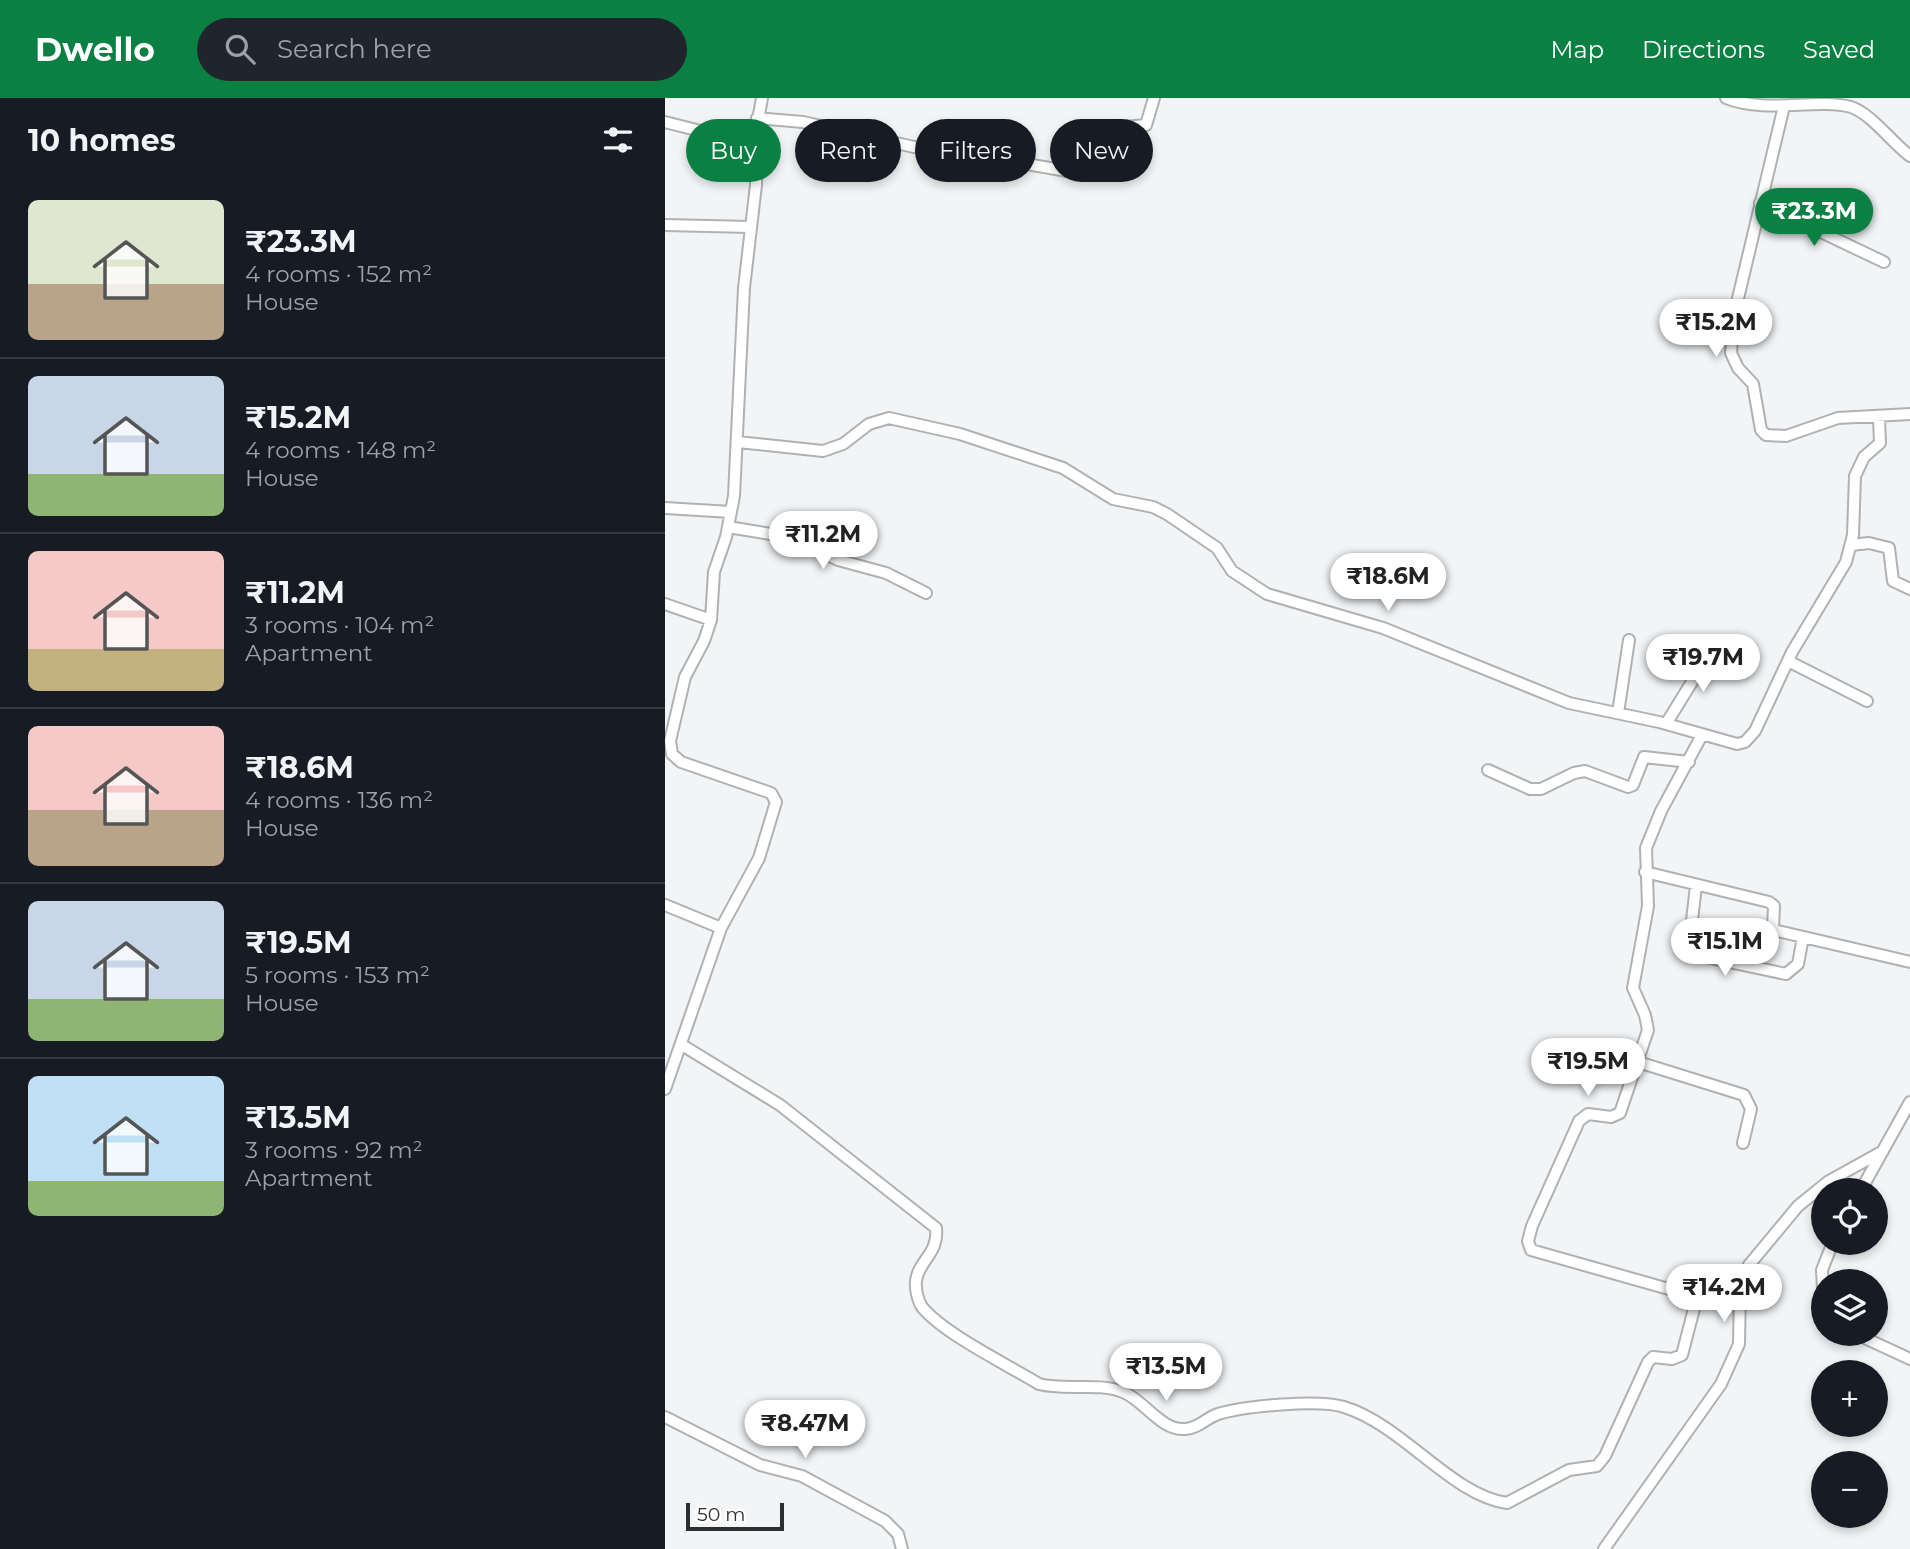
<!DOCTYPE html>
<html lang="en">
<head>
<meta charset="utf-8">
<style>
  body { margin:0; font-family:Montserrat,sans-serif; background:#20242c; color:#f1f3f6; height:100vh; display:flex; flex-direction:column; font-size:26px; white-space:nowrap }
  * { box-sizing:border-box; margin:0 }
  p { font-size:23px; color:#9ea1a6 }
  .icon { flex:none; width:38px; height:38px; fill:none; stroke:currentColor; stroke-width:2; stroke-linecap:round; stroke-linejoin:round }
  .map { position:relative; flex:1; overflow:hidden }
  .details { display:flex; flex-direction:column; background:#171b24; width:665px }
  .details>* { flex:none }
  .hud { position:absolute; left:21px; top:21px; width:665px; height:63px; display:flex; gap:14px }
  .buttons { position:absolute; left:1146px; top:1080px; display:grid; gap:14px }
  .buttons a { display:grid; place-items:center; width:77px; height:77px; border-radius:50%; background:#171b24; box-shadow:0 4px 10px #0003; font-size:35px }
  .scale { position:absolute; left:21px; bottom:18px; width:98px; box-sizing:border-box; padding-left:7px; border:4px solid #2d2e2f; border-top:0; font-size:19px; line-height:24px; white-space:nowrap; color:#2d2e2f; -webkit-text-stroke:5px #fff; paint-order:stroke }
  .price { position:absolute; translate:-50% -60px; padding:0 16px; border-radius:24px; background:#fff; color:#222; font-size:23px; line-height:46px; filter:drop-shadow(0 2px 4px #0008) }
  .price::after { content:''; position:absolute; left:50%; top:42px; width:21px; height:16px; margin-left:-10px; background:inherit; clip-path:polygon(0 0,100% 0,50% 100%) }
  .price.active { background:#0b8043; color:#fff }
  ul { padding:0; list-style:none }
  li { display:flex; align-items:center; gap:21px; height:175px; padding:0 28px }
  li+li { border-top:2px solid #363941 }
  li span { display:grid; place-items:center; flex:none; width:196px; height:140px; border-radius:10px; color:#555 }
  li>.icon { margin-inline-start:auto }
  span .icon { width:84px; height:84px; fill:#fffc; stroke-width:1 }
  li b { font-size:30px }
  h2 { display:flex; justify-content:space-between; align-items:center; height:84px; padding:0 28px; font-size:30px }
  .tag { padding:0 24px; border-radius:32px; background:#171b24; box-shadow:0 4px 10px #0003; font-size:24px; line-height:63px }
  .tag.active { background:#0b8043; color:#fff }
  header { display:flex; align-items:center; gap:42px; box-sizing:border-box; height:98px; padding:0 35px; background:#0b8043; color:#fff }
  header strong { font-size:33px }
  nav { display:flex; gap:38px; margin-inline-start:auto; font-size:24px }
  .search { width:490px; height:63px; background:#20242c; display:flex; align-items:center; gap:18px; box-sizing:border-box; padding:0 24px; border-radius:38px; color:#9ea1a6; font-size:26px }
  main { display:flex; flex:1; min-height:0 }
  .map>svg:first-child { display:block }
  .lines { fill:none; stroke-linecap:round; stroke-linejoin:round }
  .street-casing { stroke:#b0b1b3; stroke-width:14 }
  .street { stroke:#fff; stroke-width:10 }
</style>
</head>
<body>
<header>
<strong>Dwello</strong>
<div class="search"><svg class="icon" aria-label="search" viewBox="0 0 24 24"><circle cx="10" cy="10" r="6"/><path d="M15 15l6 6"/></svg>Search here</div>
<nav><a>Map</a><a>Directions</a><a>Saved</a></nav>
</header>
<main>
<section class="details">
<h2>10 homes<svg class="icon" aria-label="filters" viewBox="0 0 24 24"><path d="M4 7h16M4 17h16"/><circle cx="9" cy="7" r="2"/><circle cx="15" cy="17" r="2"/></svg></h2>
<ul>
<li><span style="background:linear-gradient(#dfe7d0 60%,#b9a48a 0)"><svg class="icon" aria-label="home" viewBox="0 0 24 24"><path d="M3 11l9-7 9 7M6 9v11h12V9"/></svg></span><div><b>₹23.3M</b><p>4 rooms · 152 m²</p><p>House</p></div></li>
<li><span style="background:linear-gradient(#c9d6e8 70%,#8fb573 0)"><svg class="icon" aria-label="home" viewBox="0 0 24 24"><path d="M3 11l9-7 9 7M6 9v11h12V9"/></svg></span><div><b>₹15.2M</b><p>4 rooms · 148 m²</p><p>House</p></div></li>
<li><span style="background:linear-gradient(#f6c9c9 70%,#c2b280 0)"><svg class="icon" aria-label="home" viewBox="0 0 24 24"><path d="M3 11l9-7 9 7M6 9v11h12V9"/></svg></span><div><b>₹11.2M</b><p>3 rooms · 104 m²</p><p>Apartment</p></div></li>
<li><span style="background:linear-gradient(#f6c9c9 60%,#b9a48a 0)"><svg class="icon" aria-label="home" viewBox="0 0 24 24"><path d="M3 11l9-7 9 7M6 9v11h12V9"/></svg></span><div><b>₹18.6M</b><p>4 rooms · 136 m²</p><p>House</p></div></li>
<li><span style="background:linear-gradient(#c9d6e8 70%,#8fb573 0)"><svg class="icon" aria-label="home" viewBox="0 0 24 24"><path d="M3 11l9-7 9 7M6 9v11h12V9"/></svg></span><div><b>₹19.5M</b><p>5 rooms · 153 m²</p><p>House</p></div></li>
<li><span style="background:linear-gradient(#bfe0f5 75%,#8fb573 0)"><svg class="icon" aria-label="home" viewBox="0 0 24 24"><path d="M3 11l9-7 9 7M6 9v11h12V9"/></svg></span><div><b>₹13.5M</b><p>3 rooms · 92 m²</p><p>Apartment</p></div></li>
</ul>
</section>
<div class="map">
<svg width="1245" height="1451" viewBox="0 0 1245 1451">
  <rect width="100%" height="100%" fill="#f2f4f6"/>
  <g class="lines">
    <defs>
      <path id="street" d="M1061 0C1102 16 1150 0 1186 9 1208 17 1226 44 1245 58
        M1119 8 1069 217 1066 255 1073 270 1088 286 1096 332 1101 337 1121 338 1173 320 1245 316
        M92 20 138 24 249 49 305 56 402 73 411 70 426 43 438 31 481 27 489 0
        M0 24 91 47
        M1095 105 1219 164
        M0 127 86 129
        M73 344 158 353 178 346 204 326 224 320 295 336 398 370 448 401 488 409 502 416 552 450 567 473 602 496 718 530 904 605 994 624 1072 646 1080 644 1090 633 1127 554 1181 464 1188 437 1190 378 1199 359 1215 345 1214 320
        M0 410 66 414
        M63 429 124 439 173 462 221 475 261 495
        M1186 447 1204 445 1224 450 1228 483 1245 491
        M0 506 46 522
        M1123 563 1202 603
        M953 615 964 542
        M1001 626 1030 579 1041 550
        M1037 637 996 713 981 750 983 808 968 890 980 917 983 932 955 1015 946 1019 923 1016 914 1023 867 1128 863 1143 866 1152 1032 1199 1074 1201
        M823 672 865 691H876L909 675 920 673 963 689 968 687 979 659 1024 664
        M980 774 1104 804 1109 808 1108 830 1113 833 1245 864
        M1031 788 1024 848 1036 858 1121 876 1133 866 1138 839
        M0 807 56 830
        M17 947 115 1007 271 1130C274 1156 253 1163 251 1183 250 1191 253 1203 257 1209 279 1236 343 1267 374 1286 401 1293 432 1284 458 1294 479 1302 496 1333 520 1331 534 1330 541 1320 553 1316 579 1308 654 1301 679 1309 738 1327 786 1397 842 1405L904 1372 932 1368 940 1358 983 1264 988 1259 1007 1261 1017 1257 1032 1199
        M973 964 1079 997 1086 1011 1078 1045
        M0 991 56 830 94 760 111 704 106 695 16 664 7 656 5 643 20 579 39 543 46 522 49 474 61 439 69 398 79 190 91 87V33L97 0
        M1196 1092 1245 1004
        M1158 1191 1157 1172 1168 1144
        M1191 1236 1245 1261
        M0 1319 95 1367 137 1378 220 1423 233 1436 237 1451
        M939 1451 1056 1286 1074 1246 1075 1189 1084 1167 1133 1108 1164 1083 1218 1053"/>
    </defs>
    <use href="#street" class="street-casing"/>
    <use href="#street" class="street"/>
  </g>
</svg>
<div class="buttons">
<a><svg class="icon" aria-label="locate" viewBox="0 0 24 24"><circle cx="12" cy="12" r="6"/><path d="M12 2v4M12 18v4M2 12h4M18 12h4"/></svg></a>
<a><svg class="icon" aria-label="layers" viewBox="0 0 24 24"><path d="M12 4l9 5-9 5-9-5zM3 14l9 5 9-5"/></svg></a>
<a>+</a>
<a>−</a>
</div>
<div class="scale">50 m</div>
<b class="price active" style="left:1149px;top:150px">₹23.3M</b>
<b class="price" style="left:1051px;top:261px">₹15.2M</b>
<b class="price" style="left:158px;top:473px">₹11.2M</b>
<b class="price" style="left:723px;top:515px">₹18.6M</b>
<b class="price" style="left:1038px;top:596px">₹19.7M</b>
<b class="price" style="left:1060px;top:880px">₹15.1M</b>
<b class="price" style="left:923px;top:1000px">₹19.5M</b>
<b class="price" style="left:1059px;top:1226px">₹14.2M</b>
<b class="price" style="left:501px;top:1305px">₹13.5M</b>
<b class="price" style="left:140px;top:1362px">₹8.47M</b>
<div class="hud">
<a class="tag active">Buy</a>
<a class="tag">Rent</a>
<a class="tag">Filters</a>
<a class="tag">New</a>
</div>
</div>
</main>
</body>
</html>
